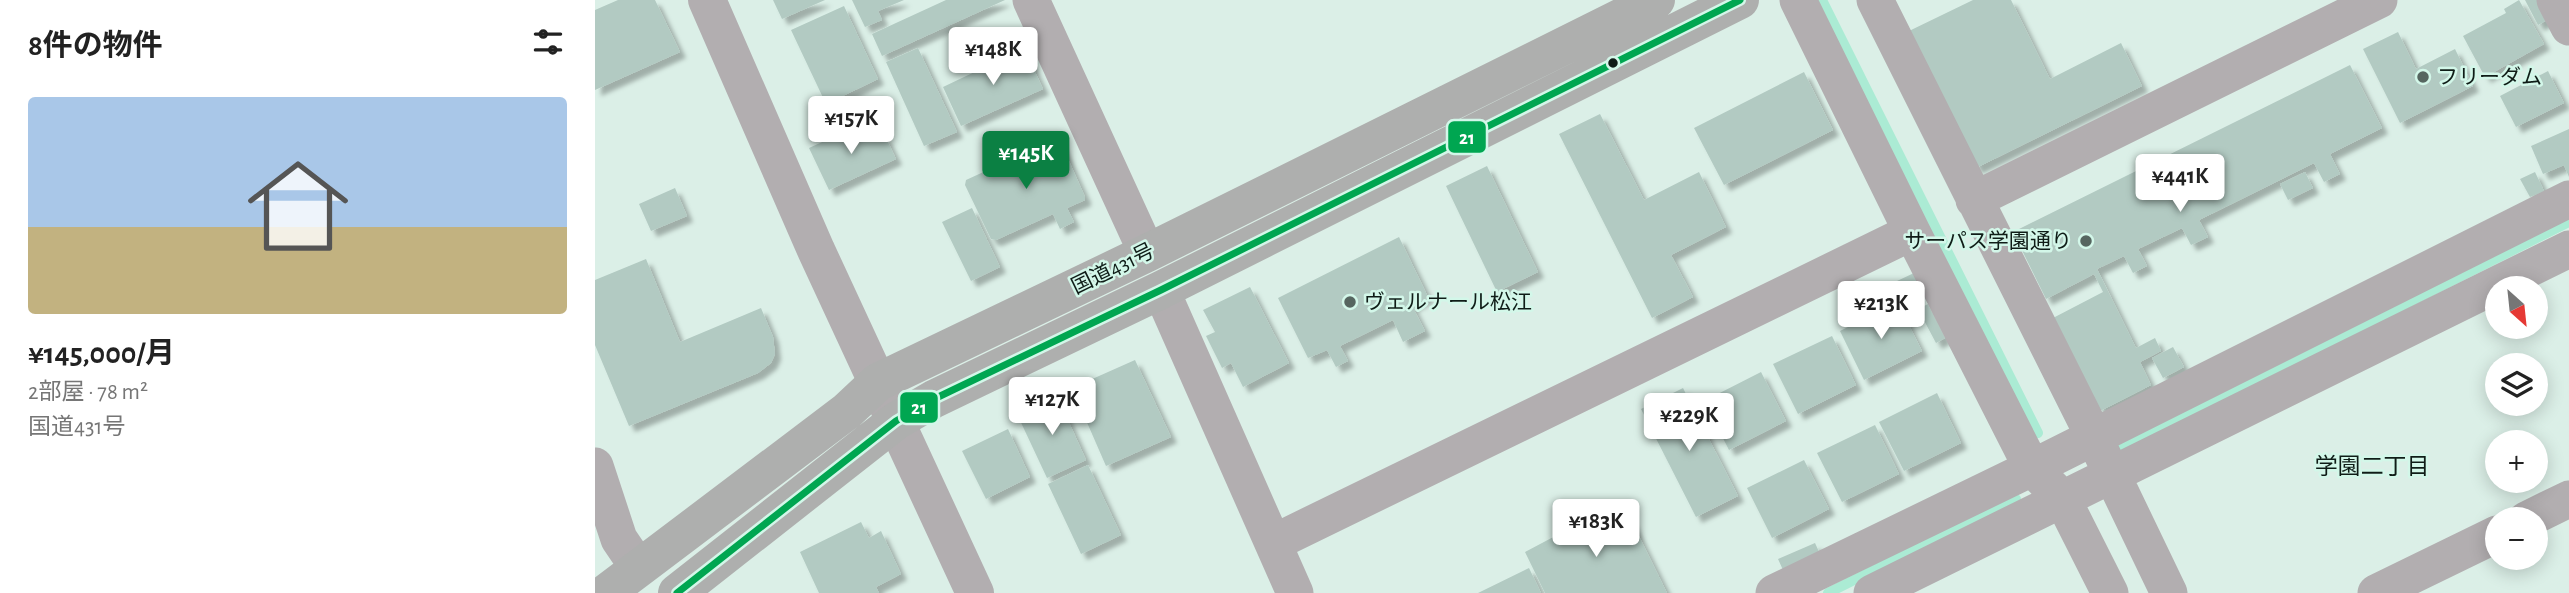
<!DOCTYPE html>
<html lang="ja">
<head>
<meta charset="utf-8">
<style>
  body { margin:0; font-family:"Alegreya Sans","Noto Sans JP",sans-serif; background:#f6f6f6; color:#222; height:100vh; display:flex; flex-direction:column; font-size:26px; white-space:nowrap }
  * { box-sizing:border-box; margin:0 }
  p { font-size:23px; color:#767676 }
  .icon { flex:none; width:38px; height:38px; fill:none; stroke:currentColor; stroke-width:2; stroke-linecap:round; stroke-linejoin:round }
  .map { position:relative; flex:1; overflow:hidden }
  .sheet { display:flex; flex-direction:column; background:#fff; width:595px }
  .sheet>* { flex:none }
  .needle { width:46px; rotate:153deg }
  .tools { position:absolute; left:1890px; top:276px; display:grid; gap:14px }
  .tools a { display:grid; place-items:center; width:63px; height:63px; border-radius:50%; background:#fff; box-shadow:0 4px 18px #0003; font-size:35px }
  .price { position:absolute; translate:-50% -60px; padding:0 16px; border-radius:7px; background:#fff; color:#222; font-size:23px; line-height:46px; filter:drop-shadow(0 2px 4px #0008) }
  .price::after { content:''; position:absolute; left:50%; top:42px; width:21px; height:16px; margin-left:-10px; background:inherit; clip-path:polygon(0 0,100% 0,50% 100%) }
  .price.selected { background:#0b8043; color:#fff }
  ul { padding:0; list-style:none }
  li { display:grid; align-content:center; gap:14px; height:371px; padding:0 28px }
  li span { display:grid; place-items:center; height:217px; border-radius:7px; color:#555 }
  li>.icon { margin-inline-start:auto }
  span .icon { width:126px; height:126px; fill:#fffc; stroke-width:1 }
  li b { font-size:30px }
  h2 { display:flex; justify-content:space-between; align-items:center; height:84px; padding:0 28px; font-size:30px }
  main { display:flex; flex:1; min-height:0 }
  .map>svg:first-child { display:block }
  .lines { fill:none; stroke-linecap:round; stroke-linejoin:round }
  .stream { stroke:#abebd4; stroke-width:10 }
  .building { fill:#b2cac2; filter:url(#shadow) }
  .minor { stroke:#b2aeb0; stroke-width:37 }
  .tertiary { stroke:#b2aeb0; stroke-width:38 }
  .trunk { stroke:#aeafae; stroke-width:38 }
  .bus-1-casing { stroke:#d3f7e9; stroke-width:12 }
  .bus-1 { stroke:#00a651; stroke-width:7 }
  .bus-dot { fill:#0f1c17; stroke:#d3f7e9; stroke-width:2.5 }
  .poi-dot { fill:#566660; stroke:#d3f7e9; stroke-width:2.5 }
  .labels { text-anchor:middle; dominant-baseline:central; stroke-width:5; stroke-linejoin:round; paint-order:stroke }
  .poi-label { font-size:21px; fill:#0f1c17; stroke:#d3f7e9; text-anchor:start }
  .street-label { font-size:21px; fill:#0f1c17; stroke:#d3f7e9 }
  .neighbourhood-label { font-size:23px; fill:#0f1c17; stroke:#d3f7e9 }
  .line-badge { stroke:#d3f7e9; stroke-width:2.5 }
  .badge-label { font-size:19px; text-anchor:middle; font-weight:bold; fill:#fff }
</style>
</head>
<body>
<main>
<section class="sheet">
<h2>8件の物件<svg class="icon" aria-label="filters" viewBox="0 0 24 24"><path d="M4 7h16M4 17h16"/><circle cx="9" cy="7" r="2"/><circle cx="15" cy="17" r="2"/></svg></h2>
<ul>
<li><span style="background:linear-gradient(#a9c7e8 60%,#c2b280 0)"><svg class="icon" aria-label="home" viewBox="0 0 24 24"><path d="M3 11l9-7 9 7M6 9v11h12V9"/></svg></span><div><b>¥145,000/月</b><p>2部屋 · 78 m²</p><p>国道431号</p></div></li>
</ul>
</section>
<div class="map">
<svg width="1974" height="593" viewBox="0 0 1974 593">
  <defs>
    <filter id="shadow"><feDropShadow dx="6" dy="6" stdDeviation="2" flood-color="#0004"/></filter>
  </defs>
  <rect width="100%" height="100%" fill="#dbefe7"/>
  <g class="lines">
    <path class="stream" d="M1227 0 1443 433
      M1521 449 1974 222
      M1233 593 1421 499"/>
  </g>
  <path class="building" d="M23 0H60L85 52 0 90V10Z
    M178 0H230L187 19Z
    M257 0H309L283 11 287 20 270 27Z
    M351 0H410L287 56 277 34Z
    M1378 0H1416L1455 79 1526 43 1547 86 1381 168 1314 31Z
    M1924 0 1949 44 1890 77 1868 36 1911 13 1909 9Z
    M1930 0H1942L1952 20 1943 25Z
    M249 6 283 79 231 104 196 30Z
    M1803 32 1821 69 1860 49 1878 86 1805 123 1768 49Z
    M428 46 448 89 366 126 348 87 388 68 387 65Z
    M323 48 362 132 329 146 291 62Z
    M1755 65 1787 128 1735 154 1745 174 1729 182 1719 163 1604 220 1613 237 1596 245 1587 228 1543 249 1552 266 1538 273 1529 256 1502 269 1541 348 1560 338 1566 351 1545 362 1556 385 1505 411 1458 318 1508 292 1499 274 1451 299 1418 232Z
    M1953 71 1969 103 1921 127 1905 96Z
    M1209 72 1238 130 1129 185 1099 128Z
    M1005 114 1049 200 1104 172 1131 227 1076 255 1098 297 1057 318 964 134Z
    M258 128 291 138 301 159 234 190 214 148Z
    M1974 129V177L1969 165 1948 174 1936 146Z
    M461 139 465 141 490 197V200L472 208 479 222 465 229 458 214 401 240 396 239 370 185 371 180Z
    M892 166 943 272 902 292 851 186Z
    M1710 172 1718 188 1693 200 1685 184Z
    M1940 172 1949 191 1935 197 1925 179Z
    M80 188 92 216 56 231 44 204Z
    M377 208 405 267 376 281 347 222Z
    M804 237 833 297 817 306 830 331 808 342 798 320 745 346 753 361 741 367 732 350 713 358 683 298Z
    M51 259 85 342 166 308 178 337 180 354 176 363 163 373 34 426 0 345V280Z
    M1319 273 1323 281 1306 289 1302 281Z
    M655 287 694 363 648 387 636 363 627 368 611 336 620 332 608 310Z
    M1302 302 1327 351 1269 380 1245 331Z
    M1333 304 1350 338 1341 343 1323 309Z
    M1237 336 1261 385 1203 414 1178 364Z
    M1578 347 1589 367 1568 378 1557 358Z
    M540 360 576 437 511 466 477 388Z
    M1166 372 1191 421 1134 450 1109 401Z
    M1088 388 1143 496 1101 517 1046 409Z
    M1342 393 1366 443 1309 471 1284 422Z
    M462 396 491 460 452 478 422 414Z
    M1280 425 1304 474 1247 502 1222 453Z
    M413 429 435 477 391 499 367 451Z
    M1209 460 1234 509 1177 538 1152 488Z
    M493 465 526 535 486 554 453 484Z
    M1015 507 1033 514 1072 593H950L930 552Z
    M266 522 274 538 286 531 306 574 281 587 284 593H224L205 552Z
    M1220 543 1225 554 1188 570 1183 559Z
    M934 568 946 593H883Z"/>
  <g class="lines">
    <path class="minor" d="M436 0 552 253
      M1203 0 1317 232 1437 468 1467 498 1515 593
      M1280 0 1498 435 1574 593
      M1960 0 1974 27
      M1379 200 1784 0
      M566 290 700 593
      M0 466 24 539 43 567
      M1931 520 1974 499
      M678 543 1317 232
      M1179 593 1437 468 1974 199
      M1277 593 1974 249
      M1781 593 1902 534"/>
    <path class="tertiary" d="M112 0 221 250 380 593"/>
    <path class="trunk" d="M11 593 252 411 283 382 552 253 1061 0
      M82 593 301 421 339 399 566 290 1145 0"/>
    <defs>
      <path id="bus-1" d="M82 593 301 421 339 399 566 290 1145 0"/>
    </defs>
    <use href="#bus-1" class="bus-1-casing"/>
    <use href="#bus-1" class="bus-1"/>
  </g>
  <circle class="bus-dot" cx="1018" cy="63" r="6"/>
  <g class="poi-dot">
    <circle cx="1828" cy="77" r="7"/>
    <circle cx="1491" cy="241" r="7"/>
    <circle cx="755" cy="302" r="7"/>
  </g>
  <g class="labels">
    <g class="poi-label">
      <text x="1842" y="77">フリーダム</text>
      <text x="1477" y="241" text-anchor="end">サーパス学園通り</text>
      <text x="769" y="302">ヴェルナール松江</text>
    </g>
    <g class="street-label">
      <text transform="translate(518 269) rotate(-26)">国道431号</text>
    </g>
    <g class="neighbourhood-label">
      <text x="1777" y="467">学園二丁目</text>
    </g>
  </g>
  <g class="line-badge">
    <rect x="852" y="120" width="40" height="34" rx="7" fill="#00a651"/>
    <rect x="304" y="391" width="40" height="33" rx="7" fill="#00a651"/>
  </g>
  <g class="badge-label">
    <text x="872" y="144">21</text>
    <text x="324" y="414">21</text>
  </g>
</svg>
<div class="tools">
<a><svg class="needle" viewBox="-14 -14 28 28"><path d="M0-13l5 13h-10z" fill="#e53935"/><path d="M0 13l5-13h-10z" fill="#767676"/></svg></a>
<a><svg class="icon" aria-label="layers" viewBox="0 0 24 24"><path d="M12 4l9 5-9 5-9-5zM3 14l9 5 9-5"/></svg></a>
<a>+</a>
<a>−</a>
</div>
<b class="price" style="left:398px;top:87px">¥148K</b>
<b class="price" style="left:256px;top:156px">¥157K</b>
<b class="price selected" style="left:431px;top:191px">¥145K</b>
<b class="price" style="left:1585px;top:214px">¥441K</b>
<b class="price" style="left:1286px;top:341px">¥213K</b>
<b class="price" style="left:457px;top:437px">¥127K</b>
<b class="price" style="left:1094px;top:453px">¥229K</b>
<b class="price" style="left:1001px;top:559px">¥183K</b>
</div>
</main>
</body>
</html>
